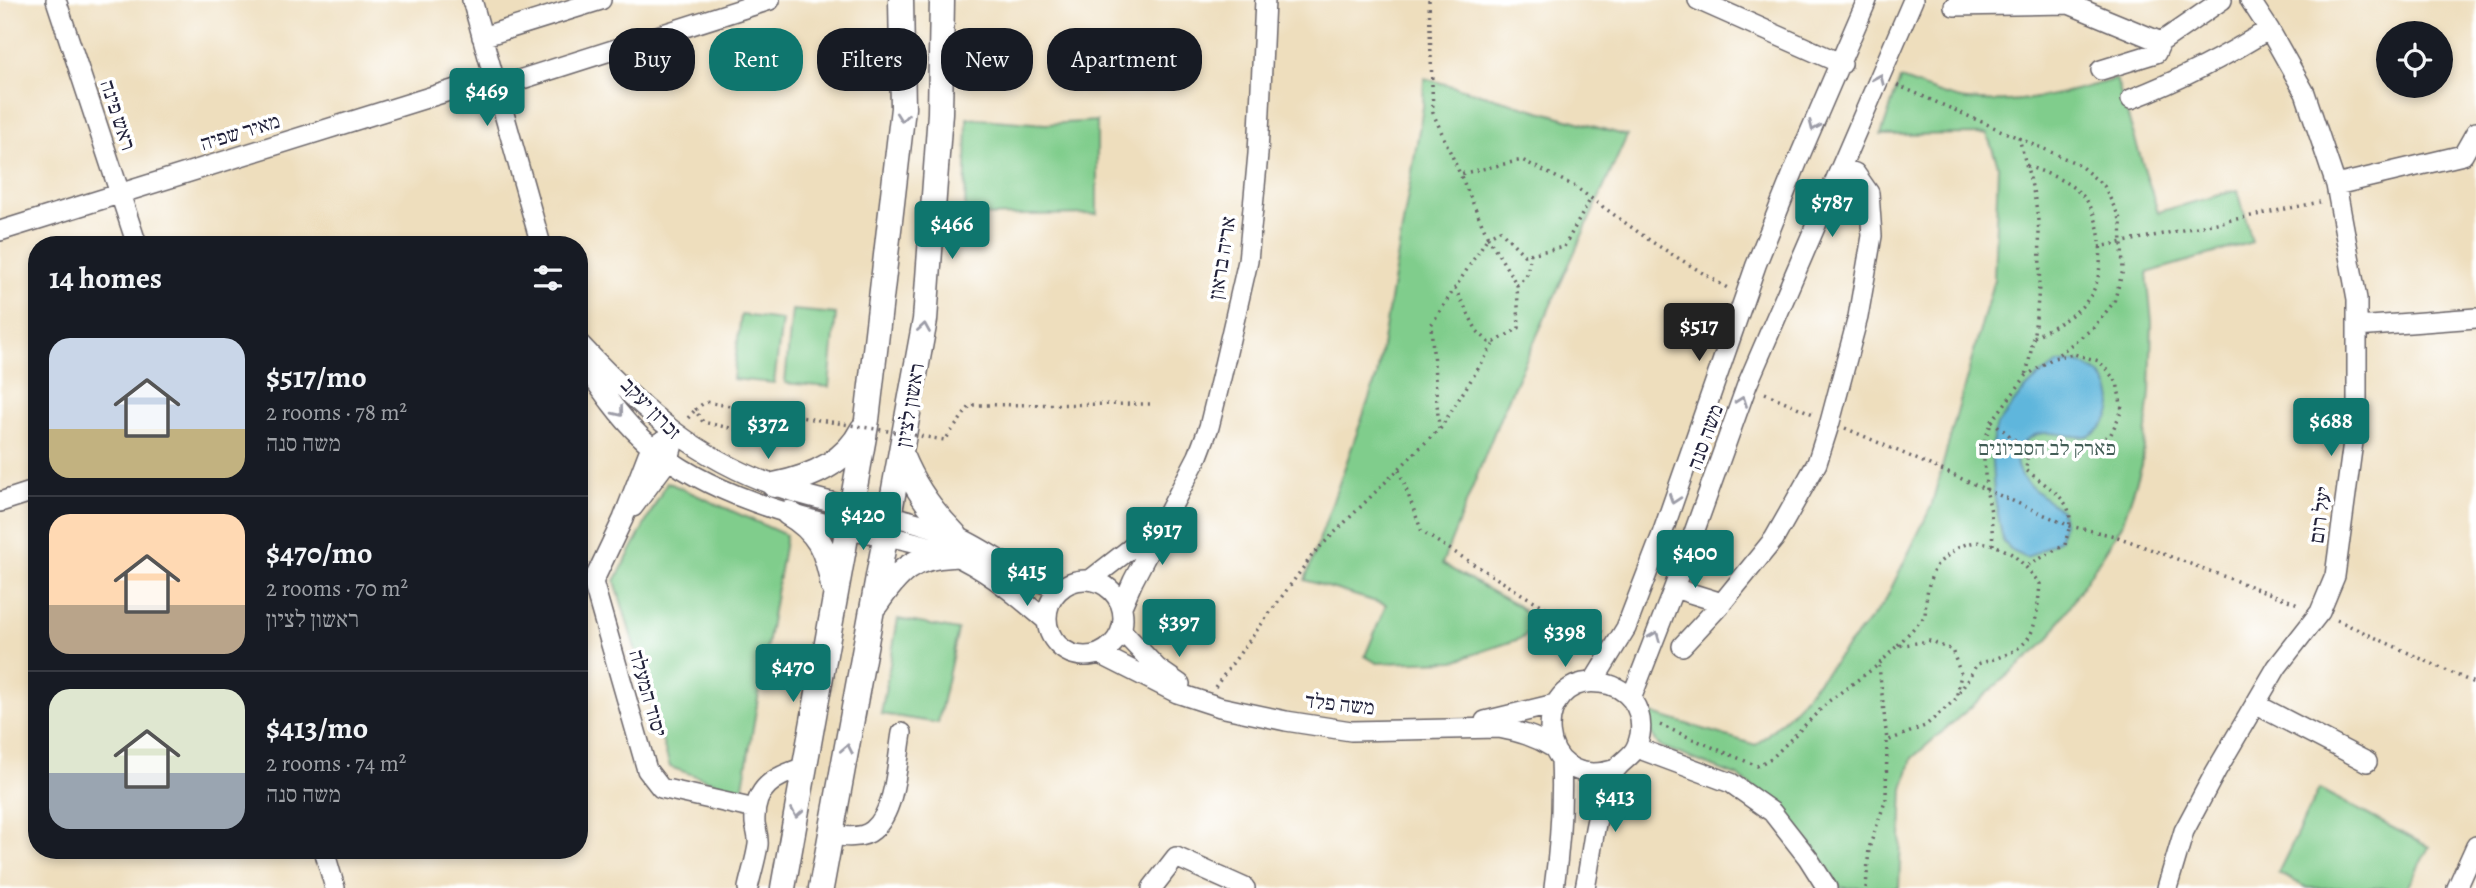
<!DOCTYPE html>
<html lang="en">
<head>
<meta charset="utf-8">
<style>
  body { margin:0; font-family:Alegreya,"Frank Ruhl Libre",serif; background:#242831; color:#f1f3f6; height:100vh; display:flex; flex-direction:column; font-size:26px; white-space:nowrap }
  * { box-sizing:border-box; margin:0 }
  p { font-size:23px; color:#9ea1a6 }
  .icon { flex:none; width:38px; height:38px; fill:none; stroke:currentColor; stroke-width:2; stroke-linecap:round; stroke-linejoin:round }
  .map { position:relative; flex:1; overflow:hidden }
  .details { position:absolute; left:28px; top:236px; width:560px; height:623px; display:flex; flex-direction:column; background:#171b24; border-radius:28px; box-shadow:0 4px 10px #0003 }
  .details>* { flex:none }
  .top-card { position:absolute; left:609px; top:28px; width:665px; height:63px; display:flex; gap:14px }
  .controls { position:absolute; left:2376px; top:21px; display:grid; gap:14px }
  .controls a { display:grid; place-items:center; width:77px; height:77px; border-radius:50%; background:#171b24; box-shadow:0 4px 10px #0003; font-size:35px }
  .price { position:absolute; translate:-50% -60px; padding:0 16px; border-radius:7px; background:#0f766e; color:#fff; font-size:23px; line-height:46px; filter:drop-shadow(0 2px 4px #0008) }
  .price::after { content:''; position:absolute; left:50%; top:42px; width:21px; height:16px; margin-left:-10px; background:inherit; clip-path:polygon(0 0,100% 0,50% 100%) }
  .price.current { background:#222; color:#fff }
  ul { padding:0; list-style:none }
  li { display:flex; align-items:center; gap:21px; height:175px; padding:0 21px }
  li+li { border-top:2px solid #363941 }
  li span { display:grid; place-items:center; flex:none; width:196px; height:140px; border-radius:21px; color:#555 }
  li>.icon { margin-inline-start:auto }
  span .icon { width:84px; height:84px; fill:#fffc; stroke-width:1 }
  li b { font-size:30px }
  h2 { display:flex; justify-content:space-between; align-items:center; height:84px; padding:0 21px; font-size:30px }
  .chip { padding:0 24px; border-radius:28px; background:#171b24; box-shadow:0 4px 10px #0003; font-size:24px; line-height:63px }
  .chip.current { background:#0f766e; color:#fff }
  .map>svg:first-child { display:block }
  .green { fill:#80cd8c; stroke:#517864; stroke-width:2 }
  .water { fill:#5fb6dc; stroke:#406c8c; stroke-width:2 }
  .lines { fill:none; stroke-linecap:round; stroke-linejoin:round }
  .minor-casing { stroke:#696468; stroke-width:22 }
  .major-casing { stroke:#696468; stroke-width:27 }
  .path { stroke:#696468; stroke-width:3.5; stroke-dasharray:2 5; stroke-linecap:butt }
  .minor { stroke:#fff; stroke-width:19 }
  .major { stroke:#fff; stroke-width:24 }
  .path-bridge { stroke:#696468; stroke-width:3.5; stroke-dasharray:2 5; stroke-linecap:butt }
  .oneway { stroke:#9c9ca7 }
  .labels { text-anchor:middle; dominant-baseline:central; stroke-width:7; stroke-linejoin:round; paint-order:stroke }
  .street-label { font-size:21px; fill:#22223b; stroke:#fff }
  .park-label { font-size:21px; fill:#435e57; stroke:#fff }
</style>
</head>
<body>
<div class="map">
<svg width="2476" height="888" viewBox="0 0 2476 888">
  <rect width="100%" height="100%" fill="#fff"/>
  <filter id="ink" filterUnits="userSpaceOnUse"><feTurbulence type="fractalNoise" baseFrequency=".0143" numOctaves="2"/><feDisplacementMap in="SourceGraphic" scale="14" xChannelSelector="R" yChannelSelector="G"/><feConvolveMatrix kernelMatrix="1 2 1 2 8 2 1 2 1" color-interpolation-filters="sRGB"/></filter>
  <filter id="wash" filterUnits="userSpaceOnUse"><feTurbulence type="fractalNoise" baseFrequency=".00686" numOctaves="4" result="noise"/><feDisplacementMap in="SourceGraphic" scale="28" xChannelSelector="R" yChannelSelector="G"/><feGaussianBlur stdDeviation="1.57" result="paint"/><feColorMatrix in="noise" values="0 0 0 0 0 0 0 0 0 0 0 0 0 0 0 0 0 1.4 0 .05"/><feComposite in="paint" operator="in"/></filter>
  <g filter="url(#wash)">
    <rect width="100%" height="100%" fill="#eedebd"/>
    <path class="green" d="M1424 78 1627 136 1502 413 1442 564 1518 606 1537 625 1522 638 1454 661 1377 663 1365 656 1386 605 1305 580 1377 376 1423 107Z
      M1900 79C1922 86 1945 97 1967 100 2019 106 2067 93 2116 79L2158 212 2238 190 2252 242 2147 273 2152 322 2150 393 2142 465 2122 525 2047 641 1912 758 1903 789 1899 888H1840L1817 851 1776 804 1737 776 1659 746 1637 709 1756 745 1791 713 1884 603 1931 507 1994 279 1998 165 1987 134 1881 135Z
      M967 118 1046 124 1097 121V214L965 216Z
      M792 310 836 314 829 387 785 383Z
      M741 315 782 320 774 383 733 379Z
      M667 482 786 535 742 792 670 767 615 581Z
      M898 619 958 630 938 723 881 714Z
      M2319 789 2429 847 2407 888H2308L2278 873Z"/>
    <path class="water" d="M2076 362C2093 369 2105 374 2110 392 2113 401 2112 411 2108 418 2089 453 2061 426 2035 435 2029 438 2022 443 2019 449 2006 476 2043 496 2061 510L2063 523 2060 539 2027 558 2012 551 2003 541 1994 493 1991 447 1997 425 2021 394 2040 375 2059 363Z"/>
  </g>
  <g filter="url(#ink)">
    <g class="lines">
      <defs>
        <path id="minor" d="M56 0 137 245
          M472 0 541 245
          M1698 0 1842 64
          M1954 6 2069 4 2161 42 2222 0
          M482 37 601 0
          M2101 70 2156 53 2161 42
          M497 87 770 0
          M2131 99C2180 80 2225 57 2269 29
          M2336 185 2463 155 2476 132
          M0 231 494 77
          M2357 327 2476 318
          M579 343C644 412 699 462 791 491 844 508 899 514 951 534 990 549 1019 580 1060 588
          M579 357C598 385 616 413 641 437 692 487 779 513 848 529 882 536 918 540 951 554 987 569 1017 596 1047 621
          M662 441 652 447 648 454 623 519 593 582 647 770 661 788 755 809
          M0 502 37 490
          M633 507 669 459 672 448
          M1047 618a38 38 0 1 1 76 0a38 38 0 1 1-76 0Z
          M1090 580 1135 545 1155 525
          M1674 588 1722 603
          M1122 606 1133 581 1198 456 1209 427 1221 378 1248 261 1258 154 1265 0
          M1121 630 1157 668 1180 684
          M1682 646 1722 603 1774 539 1817 463 1830 422 1858 317 1872 236 1869 193 1855 173 1841 168
          M1100 654 1177 693 1220 707 1286 721 1351 731 1499 728C1519 732 1535 736 1552 747
          M1593 682 1626 628 1661 537 1756 265 1801 153 1867 0
          M1631 699 1674 588 1747 385 1913 0
          M2255 704 2367 762
          M1485 721 1555 704
          M1637 748 1731 783 1772 812 1808 858 1827 888
          M831 835C844 837 863 839 873 830 896 811 897 762 902 733
          M324 850 335 888
          M748 888C751 874 756 859 758 845 759 837 756 830 755 823 753 787 775 776 805 767
          M1152 888 1176 857 1245 888
          M1554 888C1560 845 1563 803 1561 759
          M1585 888C1592 856 1593 819 1607 789 1609 783 1612 774 1616 769 1627 755 1635 758 1640 735 1642 723 1639 710 1632 700 1624 690 1612 684 1600 683 1530 673 1532 796 1616 769
          M2167 888 2184 831 2216 771 2277 667 2320 612 2335 576 2357 412V299L2336 185 2305 93 2269 29 2250 0
          M2457 888 2476 846"/>
        <path id="major" d="M901 455C914 487 931 511 955 535
          M774 485C809 478 845 464 862 430
          M788 513C819 531 827 551 833 586
          M876 604C897 573 912 556 952 555
          M783 888 867 420 903 108 901 0
          M821 888 925 320 940 113 942 0"/>
      </defs>
      <use href="#minor" class="minor-casing"/>
      <use href="#major" class="major-casing"/>
      <path class="path" d="M1429 0 1433 113 1460 174 1522 160 1574 186 1652 242 1729 289
        M1897 85 2078 164 2104 186 2121 221 2123 270 2114 302 2093 328 2055 357
        M2019 137C2025 164 2036 193 2038 221 2043 273 2037 325 2026 376
        M2027 166C2047 173 2069 181 2084 197 2103 219 2106 271 2091 295 2079 315 2053 326 2034 337
        M2099 247 2320 202
        M1531 253 1527 274 1517 285 1488 237 1500 230 1524 255 1564 247 1591 198
        M1455 288 1477 331 1489 342H1495L1519 328 1517 285
        M1765 393 1813 414
        M688 418 695 410
        M1992 421 2028 451
        M1845 428 2070 526 2115 536 2301 605
        M1440 429 1495 342
        M1399 470 1422 532 1525 596 1573 622 1603 632
        M1993 545 1991 512 1986 489 1983 445 1992 421 2026 376 2053 358 2074 354 2099 361 2117 382 2122 410 2111 434 2084 449 2038 444 2028 451 2026 470C2038 480 2065 495 2069 512 2072 523 2067 534 2065 545L2026 566
        M2337 620 2476 684
        M1898 645 1925 616C1926 599 1927 584 1935 568 1937 564 1942 560 1946 557 1967 538 1985 538 2010 553 2022 561 2031 573 2040 584 2035 640 2032 649 1977 664L1959 694
        M1215 687 1314 553 1439 429 1431 325 1488 237 1460 174
        M1660 725 1757 766 1773 757 1829 701 1878 665 1897 646 1930 641 1952 650 1961 674 1956 699 1925 726 1887 741
        M1866 888 1869 848 1886 799 1887 741 1879 666"/>
      <use href="#minor" class="minor"/>
      <use href="#major" class="major"/>
      <path class="path-bridge" d="M798 443 703 422 695 410 705 402 945 440 971 405 1150 404"/>
    </g>
    <defs><path id="oneway-chevron" d="M-2-3.5L2.5 0L-2 3.5" fill="none" stroke-width="1.6" stroke-linecap="round" stroke-linejoin="round" transform="scale(1.75)"/></defs>
    <g class="oneway">
      <use href="#oneway-chevron" transform="translate(1879 79) rotate(-67)"/>
      <use href="#oneway-chevron" transform="translate(902 117) rotate(96)"/>
      <use href="#oneway-chevron" transform="translate(1814 126) rotate(114)"/>
      <use href="#oneway-chevron" transform="translate(924 328) rotate(-81)"/>
      <use href="#oneway-chevron" transform="translate(1742 401) rotate(-70)"/>
      <use href="#oneway-chevron" transform="translate(619 412) rotate(51)"/>
      <use href="#oneway-chevron" transform="translate(1674 499) rotate(109)"/>
      <use href="#oneway-chevron" transform="translate(1655 636) rotate(-68)"/>
      <use href="#oneway-chevron" transform="translate(847 749) rotate(-79)"/>
      <use href="#oneway-chevron" transform="translate(797 813) rotate(100)"/>
    </g>
  </g>
  <g class="labels">
    <g class="street-label">
      <text transform="translate(118 115) rotate(72)">ראש פינה</text>
      <text transform="translate(240 132) rotate(-17)">מאיר שפיה</text>
      <text transform="translate(1222 258) rotate(-81)">אריה בראון</text>
      <text transform="translate(910 405) rotate(-80)">ראשון לציון</text>
      <text transform="translate(651 408) rotate(46)">זכרון יעקב</text>
      <text transform="translate(1705 437) rotate(-70)">משה סנה</text>
      <text transform="translate(2320 515) rotate(-82)">יעל רום</text>
      <text transform="translate(648 693) rotate(74)">יסוד המעלה</text>
      <text transform="translate(1340 704) rotate(6)">משה פלד</text>
    </g>
    <g class="park-label">
      <text x="2047" y="448">פארק לב הסביונים</text>
    </g>
  </g>
</svg>
<div class="controls">
<a><svg class="icon" aria-label="locate" viewBox="0 0 24 24"><circle cx="12" cy="12" r="6"/><path d="M12 2v4M12 18v4M2 12h4M18 12h4"/></svg></a>
</div>
<b class="price" style="left:487px;top:128px">$469</b>
<b class="price" style="left:1832px;top:239px">$787</b>
<b class="price" style="left:952px;top:261px">$466</b>
<b class="price current" style="left:1699px;top:363px">$517</b>
<b class="price" style="left:2331px;top:458px">$688</b>
<b class="price" style="left:768px;top:461px">$372</b>
<b class="price" style="left:863px;top:552px">$420</b>
<b class="price" style="left:1162px;top:567px">$917</b>
<b class="price" style="left:1695px;top:590px">$400</b>
<b class="price" style="left:1027px;top:608px">$415</b>
<b class="price" style="left:1179px;top:659px">$397</b>
<b class="price" style="left:1565px;top:669px">$398</b>
<b class="price" style="left:793px;top:704px">$470</b>
<b class="price" style="left:1615px;top:834px">$413</b>
<div class="top-card">
<a class="chip">Buy</a>
<a class="chip current">Rent</a>
<a class="chip">Filters</a>
<a class="chip">New</a>
<a class="chip">Apartment</a>
</div>
<section class="details">
<h2>14 homes<svg class="icon" aria-label="filters" viewBox="0 0 24 24"><path d="M4 7h16M4 17h16"/><circle cx="9" cy="7" r="2"/><circle cx="15" cy="17" r="2"/></svg></h2>
<ul>
<li><span style="background:linear-gradient(#c9d6e8 65%,#c2b280 0)"><svg class="icon" aria-label="home" viewBox="0 0 24 24"><path d="M3 11l9-7 9 7M6 9v11h12V9"/></svg></span><div><b>$517/mo</b><p>2 rooms · 78 m²</p><p>משה סנה</p></div></li>
<li><span style="background:linear-gradient(#ffd9b3 65%,#b9a48a 0)"><svg class="icon" aria-label="home" viewBox="0 0 24 24"><path d="M3 11l9-7 9 7M6 9v11h12V9"/></svg></span><div><b>$470/mo</b><p>2 rooms · 70 m²</p><p>ראשון לציון</p></div></li>
<li><span style="background:linear-gradient(#dfe7d0 60%,#9aa5b1 0)"><svg class="icon" aria-label="home" viewBox="0 0 24 24"><path d="M3 11l9-7 9 7M6 9v11h12V9"/></svg></span><div><b>$413/mo</b><p>2 rooms · 74 m²</p><p>משה סנה</p></div></li>
</ul>
</section>
</div>
</body>
</html>
